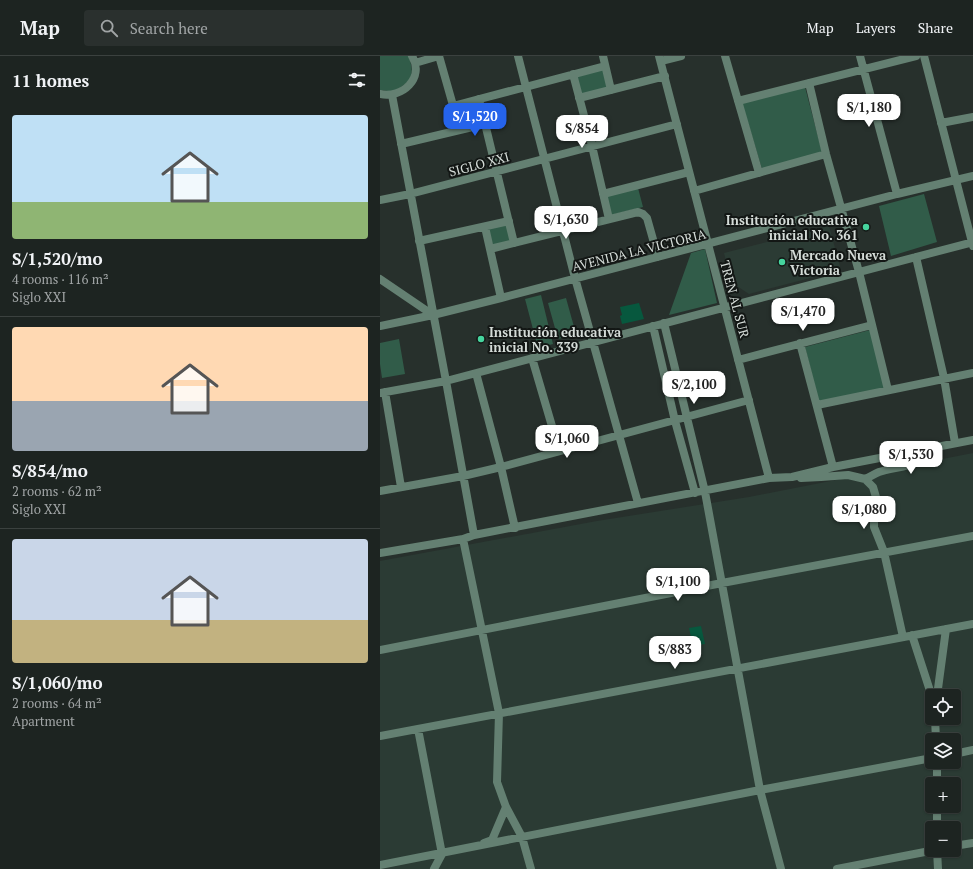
<!DOCTYPE html>
<html lang="en">
<head>
<meta charset="utf-8">
<style>
  body { margin:0; font-family:"PT Serif",serif; background:#2a302e; color:#f1f3f6; height:100vh; display:flex; flex-direction:column; font-size:15px; white-space:nowrap }
  * { box-sizing:border-box; margin:0 }
  p { font-size:13px; color:#a0a4a5 }
  .icon { flex:none; width:22px; height:22px; fill:none; stroke:currentColor; stroke-width:2; stroke-linecap:round; stroke-linejoin:round }
  .map { position:relative; flex:1; overflow:hidden }
  .panel { display:flex; flex-direction:column; background:#1d2421; width:380px }
  .panel>* { flex:none }
  .fabs { position:absolute; left:545px; top:633px; display:grid; gap:8px }
  .fabs a { display:grid; place-items:center; width:36px; height:36px; border-radius:4px; background:#1d2421; box-shadow:0 1px 3px #0004,0 0 0 1px #3b413f; font-size:20px }
  .price { position:absolute; translate:-50% -34px; padding:0 9px; border-radius:8px; background:#fff; color:#222; font-size:13px; line-height:26px; filter:drop-shadow(0 1px 2px #0008) }
  .price::after { content:''; position:absolute; left:50%; top:24px; width:12px; height:9px; margin-left:-6px; background:inherit; clip-path:polygon(0 0,100% 0,50% 100%) }
  .price.on { background:#2563eb; color:#fff }
  ul { padding:0; list-style:none }
  li { display:grid; align-content:center; gap:8px; height:212px; padding:0 12px }
  li+li { border-top:1px solid #3b413f }
  li span { display:grid; place-items:center; height:124px; border-radius:4px; color:#555 }
  li>.icon { margin-inline-start:auto }
  span .icon { width:72px; height:72px; fill:#fffc; stroke-width:1 }
  li b { font-size:17px }
  h2 { display:flex; justify-content:space-between; align-items:center; height:48px; padding:0 12px; font-size:17px }
  header { display:flex; align-items:center; gap:24px; box-sizing:border-box; height:56px; padding:0 20px; background:#1d2421; border-bottom:1px solid #3b413f }
  header strong { font-size:19px }
  nav { display:flex; gap:22px; margin-inline-start:auto; font-size:14px }
  .search { width:280px; height:36px; background:#2a302e; display:flex; align-items:center; gap:10px; box-sizing:border-box; padding:0 14px; border-radius:4px; color:#a0a4a5; font-size:15px }
  main { display:flex; flex:1; min-height:0 }
  .map>svg:first-child { display:block }
  .built { fill:#2b3b34; fill-rule:evenodd }
  .green { fill:#315c49 }
  .building { fill:#07583e }
  .lines { fill:none; stroke-linecap:round; stroke-linejoin:round }
  .minor { stroke:#648072; stroke-width:8 }
  .poi-dot { fill:#46d49e; stroke:#131715; stroke-width:1.5 }
  .labels { text-anchor:middle; dominant-baseline:central; stroke-width:4; stroke-linejoin:round; paint-order:stroke }
  .street-label { font-size:13px; fill:#d5dcd8; stroke:#131715 }
  .poi-label { font-size:13px; font-weight:bold; fill:#d5dcd8; stroke:#131715; text-anchor:start }
</style>
</head>
<body>
<header>
<strong>Map</strong>
<div class="search"><svg class="icon" aria-label="search" viewBox="0 0 24 24"><circle cx="10" cy="10" r="6"/><path d="M15 15l6 6"/></svg>Search here</div>
<nav><a>Map</a><a>Layers</a><a>Share</a></nav>
</header>
<main>
<section class="panel">
<h2>11 homes<svg class="icon" aria-label="filters" viewBox="0 0 24 24"><path d="M4 7h16M4 17h16"/><circle cx="9" cy="7" r="2"/><circle cx="15" cy="17" r="2"/></svg></h2>
<ul>
<li><span style="background:linear-gradient(#bfe0f5 70%,#8fb573 0)"><svg class="icon" aria-label="home" viewBox="0 0 24 24"><path d="M3 11l9-7 9 7M6 9v11h12V9"/></svg></span><div><b>S/1,520/mo</b><p>4 rooms · 116 m²</p><p>Siglo XXI</p></div></li>
<li><span style="background:linear-gradient(#ffd9b3 60%,#9aa5b1 0)"><svg class="icon" aria-label="home" viewBox="0 0 24 24"><path d="M3 11l9-7 9 7M6 9v11h12V9"/></svg></span><div><b>S/854/mo</b><p>2 rooms · 62 m²</p><p>Siglo XXI</p></div></li>
<li><span style="background:linear-gradient(#c9d6e8 65%,#c2b280 0)"><svg class="icon" aria-label="home" viewBox="0 0 24 24"><path d="M3 11l9-7 9 7M6 9v11h12V9"/></svg></span><div><b>S/1,060/mo</b><p>2 rooms · 64 m²</p><p>Apartment</p></div></li>
</ul>
</section>
<div class="map">
<svg width="593" height="813" viewBox="0 0 593 813">
  <rect width="100%" height="100%" fill="#27302c"/>
  <path class="built" d="M449 170 461 214 369 238 351 226 344 197Z
    M593 397V813H0V505L217 465 369 441ZM552 640H574V662H552ZM552 684H574V706H552ZM552 728H574V750H552ZM552 772H574V794H552Z"/>
  <path class="green" d="M0 0H29C35 23 32 22 15 36L0 34Z
    M224 13 229 32 202 39 197 20Z
    M425 31 442 96 382 113 362 47Z
    M98 47 102 66 82 71 77 52Z
    M258 132 263 151 231 159 226 140Z
    M544 138 557 186 511 200 499 150Z
    M127 167 132 186 113 190 108 172Z
    M325 193 337 247 289 259 311 197Z
    M161 239 173 288 158 292 145 243Z
    M186 242 196 278 178 283 168 247Z
    M490 274 505 332 439 346 425 291Z
    M19 283 25 318 2 322 0 308V287Z"/>
  <path class="building" d="M259 247 264 263 242 268 240 260 242 259 240 251Z
    M321 570 325 588 313 590 309 572Z"/>
  <g class="lines">
    <path class="minor" d="M59 0 80 74
      M138 0 195 222 258 447
      M223 0 231 34
      M279 0 389 422
      M345 0 379 117
      M480 0 517 138
      M544 0 593 190
      M281 5 301 0
      M35 7 59 0
      M193 18 212 90 229 163
      M429 27 446 98 479 216 508 334
      M0 38C22 43 45 22 32 0
      M12 39 66 325 94 479
      M199 42 285 20
      M99 43 134 187
      M358 45 536 0
      M73 50 225 10
      M561 67 593 61
      M21 88 105 68
      M314 135 446 98
      M223 138 309 116
      M0 144 30 138 297 68
      M105 171 121 242
      M39 185 129 165
      M110 193 258 156 263 158 267 162 278 201
      M536 201 564 322 575 387
      M0 223 53 259
      M284 267 325 436 380 734 401 813
      M0 270 53 259 121 242 517 138 593 120
      M273 270 295 365 315 437
      M420 287 453 411
      M152 302 179 394
      M358 304 492 269
      M96 317 121 411 135 472
      M5 336 21 431
      M0 337 66 325 593 186
      M437 349 593 317
      M421 422 441 421 468 419 485 423 493 431 498 448 494 464V471L504 496 523 581
      M485 423C490 421 494 418 499 416 516 410 547 411 553 391
      M0 435 83 420 121 411 369 344
      M83 483 119 657 117 726 126 751 142 781 151 813
      M0 497 83 483 94 479 389 422 412 421 453 411 593 384
      M532 579 552 641
      M0 594 342 527 593 480
      M557 640 566 573
      M555 662 556 684
      M38 673 62 798 54 813
      M0 680 593 568
      M574 698 593 694
      M557 706V728
      M557 750V772
      M104 787 112 784 126 751
      M574 790 593 787
      M557 794 558 813
      M0 809 380 734 552 702
      M457 813 555 794"/>
  </g>
  <g class="poi-dot">
    <circle cx="486" cy="171" r="4"/>
    <circle cx="402" cy="206" r="4"/>
    <circle cx="101" cy="283" r="4"/>
  </g>
  <g class="labels">
    <g class="street-label">
      <text transform="translate(99 108) rotate(-15)">SIGLO XXI</text>
      <text transform="translate(259 194) rotate(-14)">AVENIDA LA VICTORIA</text>
      <text transform="translate(355 243) rotate(75)">TREN AL SUR</text>
    </g>
    <g class="poi-label">
      <text x="478" y="164" text-anchor="end">Institución educativa<tspan x="478" dy="15">inicial No. 361</tspan></text>
      <text x="410" y="199">Mercado Nueva<tspan x="410" dy="15">Victoria</tspan></text>
      <text x="109" y="276">Institución educativa<tspan x="109" dy="15">inicial No. 339</tspan></text>
    </g>
  </g>
</svg>
<div class="fabs">
<a><svg class="icon" aria-label="locate" viewBox="0 0 24 24"><circle cx="12" cy="12" r="6"/><path d="M12 2v4M12 18v4M2 12h4M18 12h4"/></svg></a>
<a><svg class="icon" aria-label="layers" viewBox="0 0 24 24"><path d="M12 4l9 5-9 5-9-5zM3 14l9 5 9-5"/></svg></a>
<a>+</a>
<a>−</a>
</div>
<b class="price" style="left:489px;top:72px">S/1,180</b>
<b class="price on" style="left:95px;top:81px">S/1,520</b>
<b class="price" style="left:202px;top:93px">S/854</b>
<b class="price" style="left:186px;top:184px">S/1,630</b>
<b class="price" style="left:423px;top:276px">S/1,470</b>
<b class="price" style="left:314px;top:349px">S/2,100</b>
<b class="price" style="left:187px;top:403px">S/1,060</b>
<b class="price" style="left:531px;top:419px">S/1,530</b>
<b class="price" style="left:484px;top:474px">S/1,080</b>
<b class="price" style="left:298px;top:546px">S/1,100</b>
<b class="price" style="left:295px;top:614px">S/883</b>
</div>
</main>
</body>
</html>
